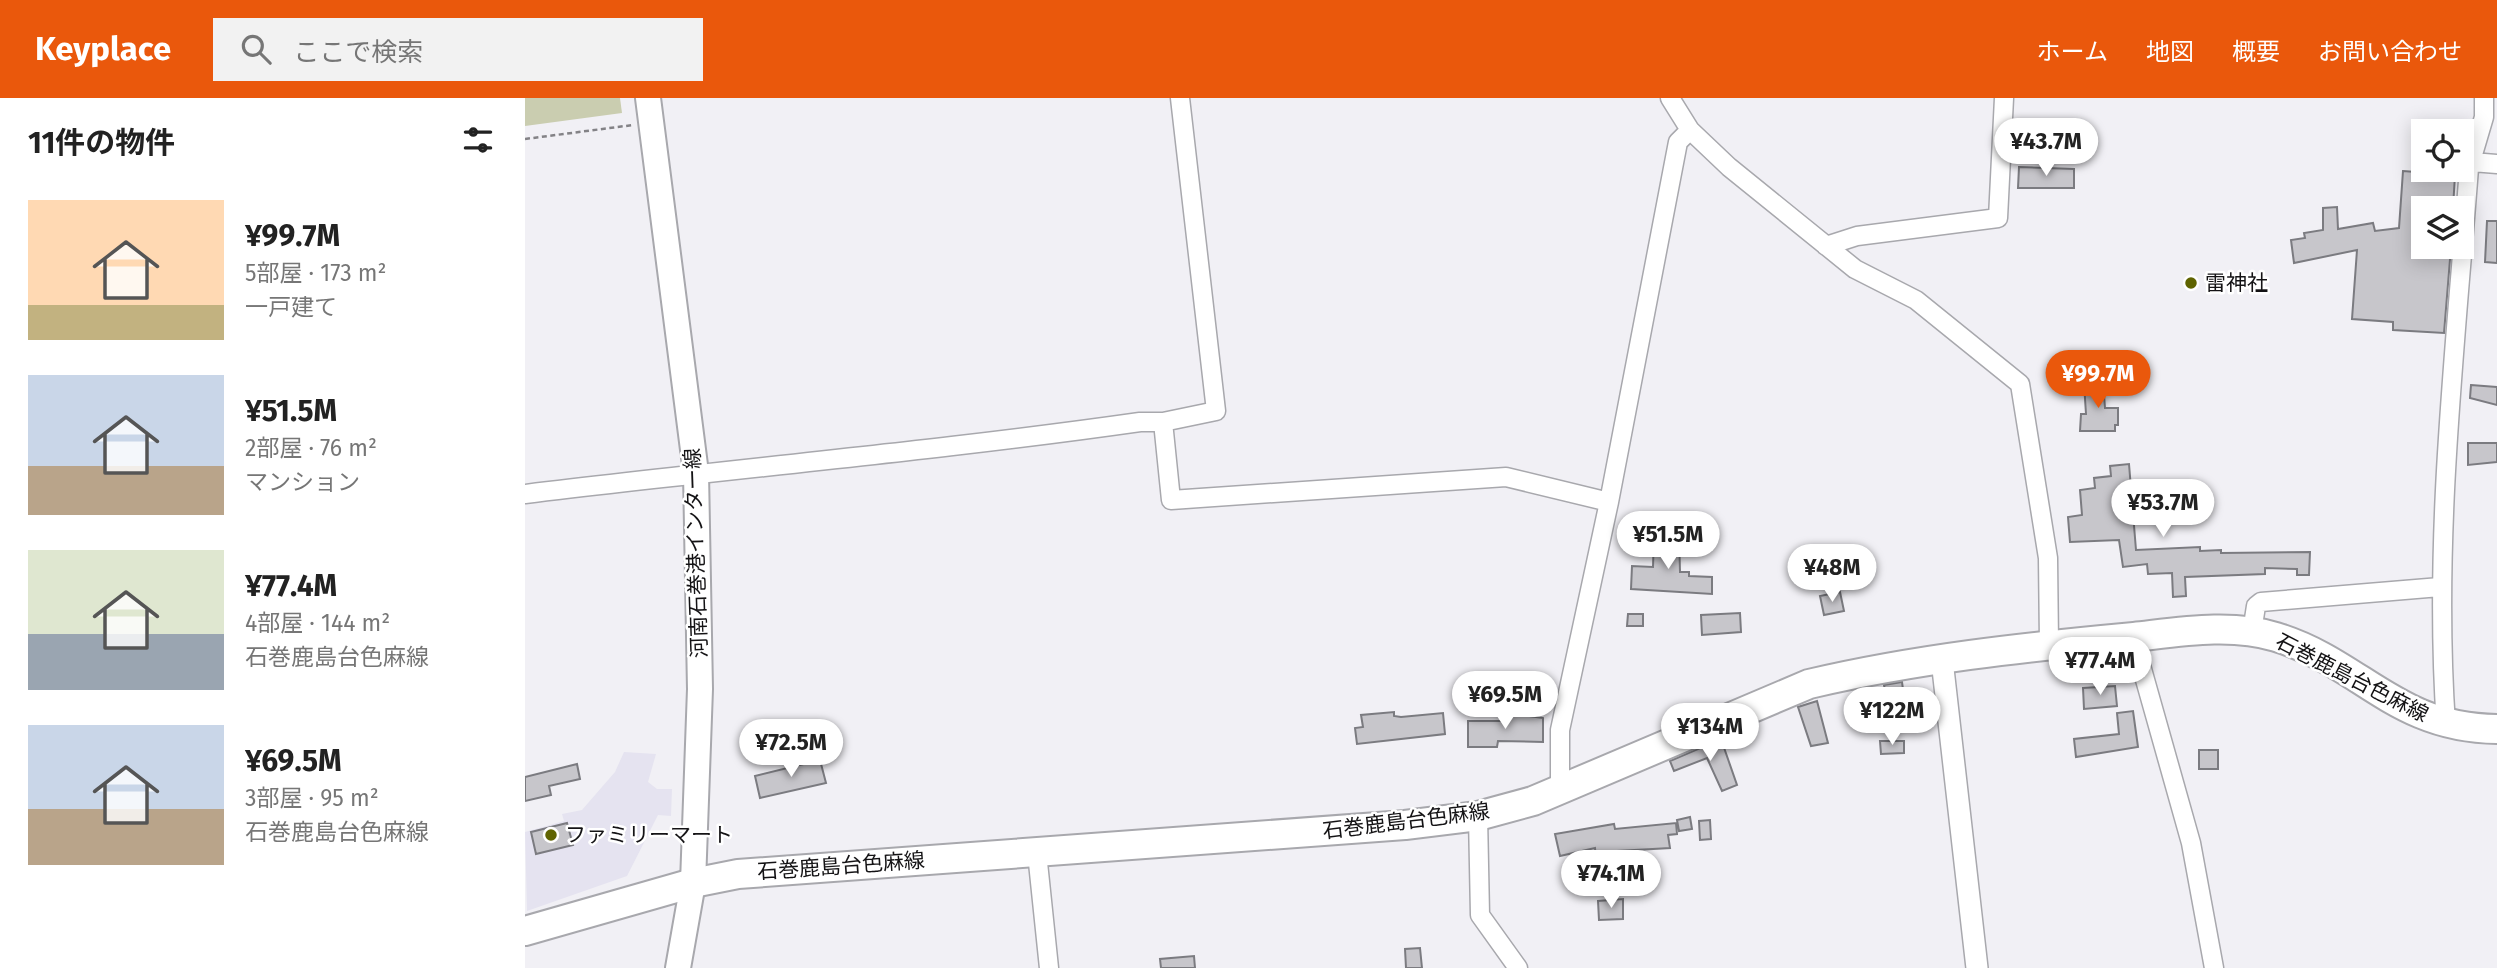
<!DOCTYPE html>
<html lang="ja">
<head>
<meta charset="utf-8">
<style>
  body { margin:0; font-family:"Fira Sans","Noto Sans JP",sans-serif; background:#f2f2f2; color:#222; height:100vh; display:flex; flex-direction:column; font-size:26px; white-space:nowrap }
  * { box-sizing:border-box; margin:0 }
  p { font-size:23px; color:#767676 }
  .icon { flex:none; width:38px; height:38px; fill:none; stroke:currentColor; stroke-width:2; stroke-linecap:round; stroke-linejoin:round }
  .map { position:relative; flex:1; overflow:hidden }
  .details { display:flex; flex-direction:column; background:#fff; width:525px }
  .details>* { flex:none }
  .fabs { position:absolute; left:1886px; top:21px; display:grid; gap:14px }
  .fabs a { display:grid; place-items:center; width:63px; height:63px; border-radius:0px; background:#fff; box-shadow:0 4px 18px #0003; font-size:35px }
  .price { position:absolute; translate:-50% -60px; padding:0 16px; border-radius:24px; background:#fff; color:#222; font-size:23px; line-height:46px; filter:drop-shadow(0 2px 4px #0008) }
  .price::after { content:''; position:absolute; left:50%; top:42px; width:21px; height:16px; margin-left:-10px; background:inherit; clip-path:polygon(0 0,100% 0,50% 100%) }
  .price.active { background:#ea580c; color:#fff }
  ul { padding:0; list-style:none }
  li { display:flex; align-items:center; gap:21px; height:175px; padding:0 28px }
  li span { display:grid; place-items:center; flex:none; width:196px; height:140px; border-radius:0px; color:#555 }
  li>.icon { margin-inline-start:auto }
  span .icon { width:84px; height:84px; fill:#fffc; stroke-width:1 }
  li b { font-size:30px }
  h2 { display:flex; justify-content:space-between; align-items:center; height:84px; padding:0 28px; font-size:30px }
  header { display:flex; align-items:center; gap:42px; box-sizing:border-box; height:98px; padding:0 35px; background:#ea580c; color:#fff }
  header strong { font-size:33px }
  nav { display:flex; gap:38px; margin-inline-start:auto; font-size:24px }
  .search { width:490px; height:63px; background:#f2f2f2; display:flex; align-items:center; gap:18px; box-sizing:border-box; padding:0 24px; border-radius:0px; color:#767676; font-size:26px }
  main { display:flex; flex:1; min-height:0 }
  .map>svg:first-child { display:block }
  .built { fill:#e5e3f0 }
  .green { fill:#cacdb0 }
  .building { fill:#c7c6cb; stroke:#7b7b80; stroke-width:2 }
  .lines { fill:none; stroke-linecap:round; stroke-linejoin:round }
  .minor-casing { stroke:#a8a8ad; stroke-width:21 }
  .tertiary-casing { stroke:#a8a8ad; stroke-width:24 }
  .secondary-casing { stroke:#a8a8ad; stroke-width:28 }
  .primary-casing { stroke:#a8a8ad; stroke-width:32 }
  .path { stroke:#838286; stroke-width:2.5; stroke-dasharray:5 3.5; stroke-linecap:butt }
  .minor { stroke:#fff; stroke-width:18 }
  .tertiary { stroke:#fff; stroke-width:21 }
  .secondary { stroke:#fff; stroke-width:24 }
  .primary { stroke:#fff; stroke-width:28 }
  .poi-dot { fill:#5f6300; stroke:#fff; stroke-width:2.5 }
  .labels { text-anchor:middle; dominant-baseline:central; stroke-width:5; stroke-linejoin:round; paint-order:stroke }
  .poi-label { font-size:21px; fill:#141315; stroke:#fff; text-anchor:start }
  .street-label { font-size:21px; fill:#141315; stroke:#fff }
</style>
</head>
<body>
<header>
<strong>Keyplace</strong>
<div class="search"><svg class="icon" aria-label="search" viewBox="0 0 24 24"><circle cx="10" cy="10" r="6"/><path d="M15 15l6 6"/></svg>ここで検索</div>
<nav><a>ホーム</a><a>地図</a><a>概要</a><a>お問い合わせ</a></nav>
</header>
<main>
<section class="details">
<h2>11件の物件<svg class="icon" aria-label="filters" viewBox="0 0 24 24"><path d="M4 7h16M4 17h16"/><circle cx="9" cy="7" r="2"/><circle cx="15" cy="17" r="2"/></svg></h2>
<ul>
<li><span style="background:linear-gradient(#ffd9b3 75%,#c2b280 0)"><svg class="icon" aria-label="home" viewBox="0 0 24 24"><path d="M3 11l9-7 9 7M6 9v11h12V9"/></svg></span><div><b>¥99.7M</b><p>5部屋 · 173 m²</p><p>一戸建て</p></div></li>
<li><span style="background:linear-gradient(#c9d6e8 65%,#b9a48a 0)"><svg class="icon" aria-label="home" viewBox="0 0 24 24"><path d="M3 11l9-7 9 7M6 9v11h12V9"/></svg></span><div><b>¥51.5M</b><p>2部屋 · 76 m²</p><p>マンション</p></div></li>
<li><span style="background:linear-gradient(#dfe7d0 60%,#9aa5b1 0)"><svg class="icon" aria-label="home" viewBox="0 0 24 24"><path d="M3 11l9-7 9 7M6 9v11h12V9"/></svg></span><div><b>¥77.4M</b><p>4部屋 · 144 m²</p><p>石巻鹿島台色麻線</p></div></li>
<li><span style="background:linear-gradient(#c9d6e8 60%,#b9a48a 0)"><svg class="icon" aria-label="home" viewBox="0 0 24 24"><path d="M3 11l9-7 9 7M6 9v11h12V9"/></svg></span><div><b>¥69.5M</b><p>3部屋 · 95 m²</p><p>石巻鹿島台色麻線</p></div></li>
</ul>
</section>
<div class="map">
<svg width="1972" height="870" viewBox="0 0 1972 870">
  <rect width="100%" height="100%" fill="#f1f0f5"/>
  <path class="built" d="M99 654 131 656 123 684 132 691H147L146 718 133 717 102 778 2 813 0 734 39 723 37 716 57 712 90 674Z"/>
  <path class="green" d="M0 0H95L97 15 0 28Z"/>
  <path class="building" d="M1494 69 1549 71V90H1493Z
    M1878 73 1930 77 1928 110H1899V149H1926L1919 235 1868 232V224L1827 221 1832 152 1769 165 1766 142 1780 140 1779 135 1798 132V110L1812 109 1813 131 1848 125 1850 133 1874 130Z
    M1962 123H1972V165L1960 164Z
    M1578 283 1580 310H1593V327H1590V333H1555L1556 316H1561L1559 285Z
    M1946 287 1972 289V307L1945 300Z
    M1943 345H1972V364L1943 367Z
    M1604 366 1611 452 1675 449V453L1696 452V455L1785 454 1784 477H1772V471L1740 470V476L1660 479 1661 498 1648 499 1647 475 1623 476 1622 466 1598 469 1594 442 1545 444 1543 419 1557 417 1555 392 1570 390 1569 380 1586 378 1585 368Z
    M1129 436H1154L1155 474H1164V478L1187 479V496L1106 491 1107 468 1128 469Z
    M1315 494 1319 513 1299 517 1295 498Z
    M1215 515 1216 534 1177 537 1176 517Z
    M1103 516H1118V528H1102Z
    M1377 584 1379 599 1362 602 1359 587Z
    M1590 588 1592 608 1559 611 1558 590Z
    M1292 603 1303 645 1286 648 1273 609Z
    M1608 613 1613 649 1551 659 1549 641 1594 636 1592 615Z
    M869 614V618L876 619 918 615 920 636 832 646 830 630 838 629 836 617Z
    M984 615 1018 620V644L973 643 972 649H943V623H976V617Z
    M1196 641 1212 687 1197 693 1182 660 1149 673 1145 663Z
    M1355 643H1379V655L1356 656Z
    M1674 652H1693V671H1674Z
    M295 662 301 685 235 700 230 678Z
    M52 666 55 681 24 688 26 697 0 703V679Z
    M1165 719 1167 731 1154 733 1152 722Z
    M1185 722 1186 741 1175 742 1174 723Z
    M42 725 48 747 11 756 6 734Z
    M1151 725 1152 736 1143 737 1145 750 1093 753 1094 758 1071 762 1070 750 1035 758 1030 736 1089 726 1090 731Z
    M1098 801V821L1074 822 1073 803Z
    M895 850 897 870H881L880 851Z
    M669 858 670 870H636L635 861Z"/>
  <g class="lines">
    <defs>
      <path id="minor" d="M1145 0 1165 32 1204 69 1330 171 1391 202 1495 286 1523 460 1524 546
        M1947 64 1972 66
        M1301 148 1332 138 1473 120 1479 0
        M638 324 646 402 981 379 1084 404
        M0 396C205 371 411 353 615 324H638L691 313 655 0
        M1727 534 1731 508 1736 504 1915 489
        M1608 539 1666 745 1689 870
        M1921 627C1908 441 1930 255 1944 70L1959 19V0
        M1035 693V632L1084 404 1153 44 1165 32
        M953 718 955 817 993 870
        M512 755 524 870"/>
      <path id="tertiary" d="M1417 562 1452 870"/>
      <path id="secondary" d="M123 0 171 375 175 591 168 785 153 870"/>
      <path id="primary" d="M0 833 168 785 213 776 880 727 953 718 1008 703 1284 586C1390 561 1500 549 1609 539 1654 534 1706 525 1751 539 1836 565 1870 630 1972 631"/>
    </defs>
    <use href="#minor" class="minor-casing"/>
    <use href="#tertiary" class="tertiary-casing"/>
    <use href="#secondary" class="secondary-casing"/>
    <use href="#primary" class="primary-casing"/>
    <path class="path" d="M0 41 108 27"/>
    <use href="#minor" class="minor"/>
    <use href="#tertiary" class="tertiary"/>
    <use href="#secondary" class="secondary"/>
    <use href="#primary" class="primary"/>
  </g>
  <g class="poi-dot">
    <circle cx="1666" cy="185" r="7"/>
    <circle cx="26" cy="737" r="7"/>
  </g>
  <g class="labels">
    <g class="poi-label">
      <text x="1680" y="185">雷神社</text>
      <text x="40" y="737">ファミリーマート</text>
    </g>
    <g class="street-label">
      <text transform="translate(171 455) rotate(-92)">河南石巻港インター線</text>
      <text transform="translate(1827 580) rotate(27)">石巻鹿島台色麻線</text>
      <text transform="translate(881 723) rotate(-7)">石巻鹿島台色麻線</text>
      <text transform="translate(316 768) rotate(-4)">石巻鹿島台色麻線</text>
    </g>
  </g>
</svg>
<div class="fabs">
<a><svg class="icon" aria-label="locate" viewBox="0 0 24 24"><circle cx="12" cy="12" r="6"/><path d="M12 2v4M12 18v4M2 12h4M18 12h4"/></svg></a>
<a><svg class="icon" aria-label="layers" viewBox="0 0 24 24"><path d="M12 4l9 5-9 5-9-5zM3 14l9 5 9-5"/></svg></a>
</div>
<b class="price" style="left:1521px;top:80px">¥43.7M</b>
<b class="price active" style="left:1573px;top:312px">¥99.7M</b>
<b class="price" style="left:1638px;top:441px">¥53.7M</b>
<b class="price" style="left:1143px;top:473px">¥51.5M</b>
<b class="price" style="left:1307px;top:506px">¥48M</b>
<b class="price" style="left:1575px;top:599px">¥77.4M</b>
<b class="price" style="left:980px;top:633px">¥69.5M</b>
<b class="price" style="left:1367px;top:649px">¥122M</b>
<b class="price" style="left:1185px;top:665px">¥134M</b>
<b class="price" style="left:266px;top:681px">¥72.5M</b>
<b class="price" style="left:1086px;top:812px">¥74.1M</b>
</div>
</main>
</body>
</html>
